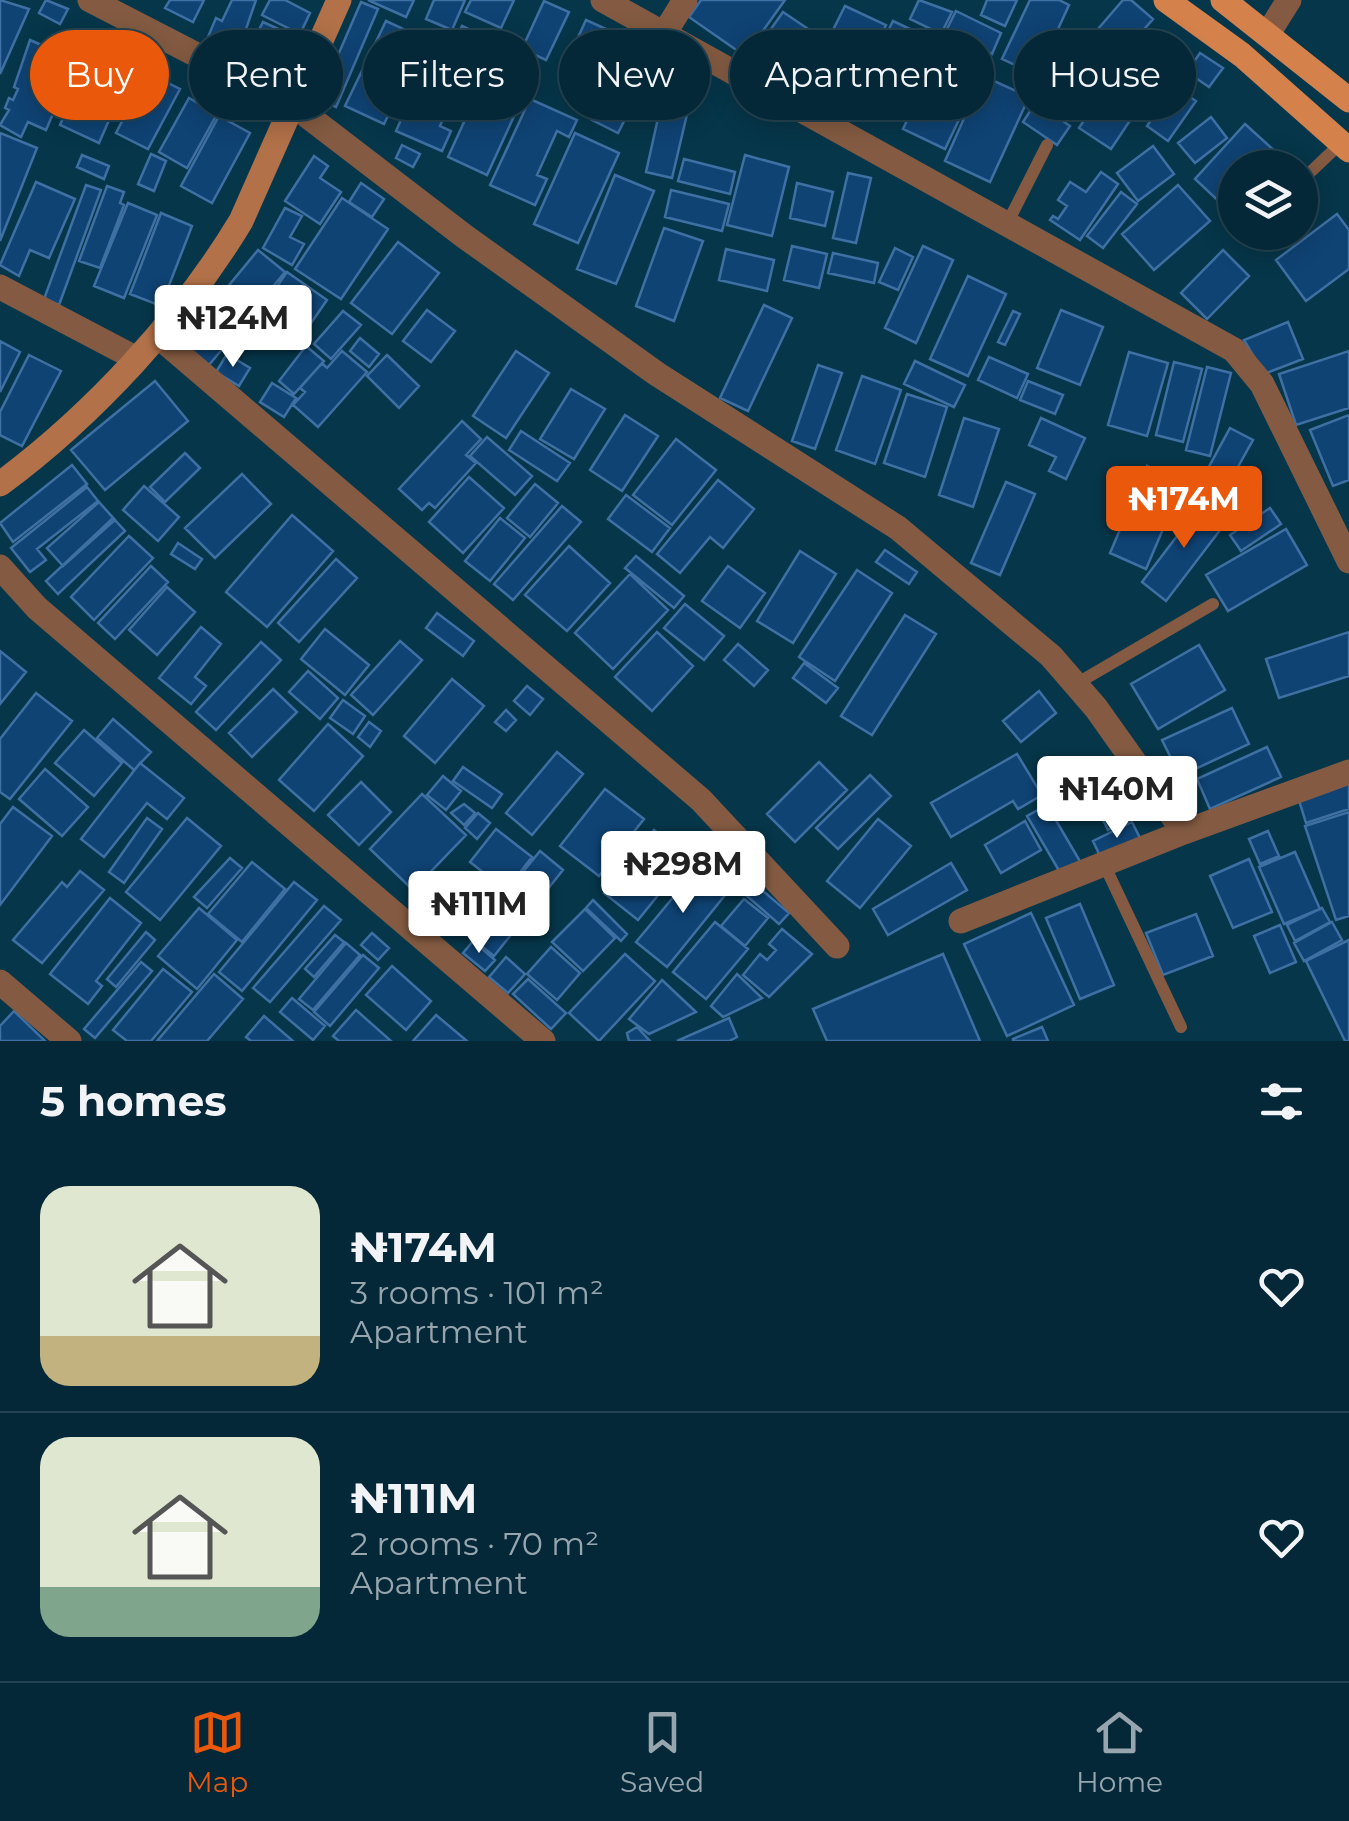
<!DOCTYPE html>
<html lang="en">
<head>
<meta charset="utf-8">
<style>
  body { margin:0; font-family:Montserrat,sans-serif; background:#123443; color:#f1f3f6; height:100vh; display:flex; flex-direction:column; font-size:38px; white-space:nowrap }
  * { box-sizing:border-box; margin:0 }
  p { font-size:32px; color:#97a6ae }
  .icon { flex:none; width:55px; height:55px; fill:none; stroke:currentColor; stroke-width:2; stroke-linecap:round; stroke-linejoin:round }
  .map { position:relative; height:1041px; overflow:hidden }
  .side { display:flex; flex-direction:column; background:#042838; flex:1 }
  .side>* { flex:none }
  .top-card { position:absolute; left:30px; top:30px; width:1290px; height:90px; display:flex; gap:20px }
  .buttons { position:absolute; left:1218px; top:150px; display:grid; gap:20px }
  .buttons a { display:grid; place-items:center; width:100px; height:100px; border-radius:50%; background:#042838; box-shadow:0 5px 25px #0003,0 0 0 2px #254453; font-size:50px }
  .price { position:absolute; translate:-50% -85px; padding:0 22px; border-radius:10px; background:#fff; color:#222; font-size:32px; line-height:65px; filter:drop-shadow(0 2px 5px #0008) }
  .price::after { content:''; position:absolute; left:50%; top:60px; width:30px; height:22px; margin-left:-15px; background:inherit; clip-path:polygon(0 0,100% 0,50% 100%) }
  .price.on { background:#ea580c; color:#fff }
  ul { padding:0; list-style:none }
  li { display:flex; align-items:center; gap:30px; height:250px; padding:0 40px }
  li+li { border-top:2px solid #254453 }
  li span { display:grid; place-items:center; flex:none; width:280px; height:200px; border-radius:30px; color:#555 }
  li>.icon { margin-inline-start:auto }
  span .icon { width:120px; height:120px; fill:#fffc; stroke-width:1 }
  li b { font-size:42px }
  h2 { display:flex; justify-content:space-between; align-items:center; height:120px; padding:0 40px; font-size:42px }
  .tag { padding:0 35px; border-radius:45px; background:#042838; box-shadow:0 5px 25px #0003,0 0 0 2px #254453; font-size:35px; line-height:90px }
  .tag.on { background:#ea580c; color:#fff }
  .tabs { display:flex; justify-content:space-around; align-items:center; height:140px; border-top:2px solid #254453; background:#042838; font-size:28px; color:#97a6ae }
  .tabs a { display:grid; justify-items:center; gap:5px }
  .tabs .on { color:#ea580c }
  .map>svg:first-child { display:block }
  .building { fill:#0f4374; stroke:#3f70a4; stroke-width:2.5; fill-rule:evenodd }
  .lines { fill:none; stroke-linecap:round; stroke-linejoin:round }
  .lane { stroke:#845b42; stroke-width:12 }
  .street { stroke:#845b42; stroke-width:25 }
  .secondary { stroke:#b27149; stroke-width:25 }
  .primary { stroke:#d5814c; stroke-width:25 }
</style>
</head>
<body>
<div class="map">
<svg width="1349" height="1041" viewBox="0 0 1349 1041">
  <rect width="100%" height="100%" fill="#06364a"/>
  <path class="building" d="M0 0 29 9 0 74Z
    M46 0 68 9 60 24 39 13Z
    M170 0H204L193 22 165 8Z
    M232 0H256L236 58 205 44 216 18 222 21Z
    M270 0H285L310 13 300 34 262 15Z
    M368 0H414L406 17Z
    M434 0H465L452 30 426 19Z
    M471 0H514L501 28 465 12Z
    M701 0H785L745 56 689 17Z
    M919 0 952 12 941 34 910 19Z
    M987 0H1017L1005 26 981 15Z
    M1030 0H1059L1069 5 1037 75 1002 59Z
    M1123 0H1131L1153 19 1112 66 1086 43Z
    M544 1 569 12 546 60 522 49Z
    M361 2 378 9 336 107 319 99Z
    M845 6 886 25 874 51 832 32Z
    M956 11 1001 33 992 54 946 31Z
    M783 12 826 41 793 90 749 60Z
    M586 20 626 38 610 73 570 55Z
    M386 21 425 39 384 124 345 106Z
    M893 21 927 37 921 49 887 33Z
    M263 22 298 38 279 82 241 65Z
    M462 26 536 60 524 86 450 52Z
    M30 40 76 60 46 130 28 122 21 137 0 125 9 110 5 108 9 98 13 100 18 89 14 87Z
    M894 42 931 60 902 120 866 103Z
    M943 45 985 65 945 149 903 129Z
    M628 51 667 71 656 93 642 86 618 133 592 120Z
    M1080 51 1109 76 1075 114 1047 90Z
    M92 53 131 70 99 143 60 125Z
    M1200 53 1223 68 1209 87 1187 72Z
    M1126 57 1167 83 1149 110 1141 104 1111 149 1079 128Z
    M427 61 461 76 440 126 451 131 442 151 396 131Z
    M140 69 180 89 148 149 116 133 133 100 126 97Z
    M983 76 1029 97 990 182 945 161Z
    M806 81 843 98 836 112 799 95Z
    M665 87 692 93 672 178 646 172Z
    M1174 87 1196 101 1168 141 1147 126Z
    M476 96 515 114 487 175 448 157Z
    M189 98 217 114 187 168 159 152Z
    M530 99 577 120 569 137 557 131 537 175 547 179 535 205 490 185Z
    M1036 102 1070 126 1057 145 1023 122Z
    M219 116 250 133 212 203 181 186Z
    M1211 117 1227 138 1195 163 1178 143Z
    M1245 124 1277 153 1263 168H1235V199L1226 208 1195 179Z
    M0 133 37 148 0 241Z
    M575 133 619 153 578 243 534 224Z
    M402 145 420 154 413 167 396 158Z
    M1153 146 1174 174 1138 201 1117 173Z
    M151 154 166 161 154 191 138 184Z
    M82 155 109 166 104 179 77 167Z
    M745 155 789 167 772 236 727 225Z
    M314 156 328 166 320 178 341 192 320 224 285 201Z
    M684 159 735 172 730 194 678 181Z
    M1101 172 1118 184 1080 240 1050 220 1053 216 1058 219 1067 206 1058 200 1070 182 1086 192Z
    M848 173 871 178 856 243 833 238Z
    M615 175 654 191 616 284 577 269Z
    M36 182 75 199 49 258 30 250 19 276 0 265Z
    M361 183 384 199 372 217 349 202Z
    M797 183 833 192 825 226 790 218Z
    M86 185 101 190 59 305 44 299Z
    M1178 185 1210 221 1154 270 1122 234Z
    M107 186 124 192 120 203 124 205 100 268 79 261Z
    M671 190 729 204 722 231 665 217Z
    M1121 192 1137 204 1103 248 1087 236Z
    M342 198 388 229 341 299 295 269Z
    M128 203 157 215 124 298 94 286Z
    M285 208 302 216 290 237 304 244 292 265 263 248Z
    M161 213 192 226 161 306 130 294Z
    M1337 214 1349 230V269L1306 301 1276 260Z
    M664 228 703 241 674 321 636 306Z
    M398 242 439 273 392 334 351 303Z
    M792 246 827 254 819 288 784 280Z
    M923 246 953 260 916 343 885 328Z
    M895 248 913 257 898 290 879 282Z
    M726 249 774 260 767 291 719 280Z
    M258 250 285 272 228 341 201 319Z
    M1223 250 1249 276 1207 319 1181 293Z
    M833 253 878 263 874 283 828 273Z
    M287 272 327 300 300 339 260 311Z
    M968 276 1006 294 968 376 930 359Z
    M764 305 792 318 748 411 720 398Z
    M427 310 455 331 431 362 403 341Z
    M1061 310 1103 327 1080 385 1037 368Z
    M343 311 361 325 331 359 314 344Z
    M1013 311 1020 314 1005 345 998 342Z
    M1288 322 1303 359 1264 374 1244 340Z
    M202 327 225 346 208 366 185 348Z
    M360 338 379 354 369 367 350 351Z
    M0 341 20 352 0 392Z
    M306 346 324 361 294 394 279 381Z
    M342 351 367 372 318 427 293 405 305 392 300 388 322 363 327 368Z
    M516 351 549 373 506 438 473 416Z
    M1349 351V408L1296 425 1279 374Z
    M1129 352 1168 363 1147 436 1108 425Z
    M227 354 250 368 239 386 216 372Z
    M29 355 61 371 22 446 0 435V412Z
    M387 355 419 386 399 408 367 376Z
    M989 357 1028 374 1017 398 978 380Z
    M915 361 965 385 954 407 904 384Z
    M1174 362 1202 369 1183 442 1156 435Z
    M818 365 842 373 815 449 792 441Z
    M1207 367 1231 373 1210 456 1186 450Z
    M862 376 901 390 875 464 836 450Z
    M155 381 188 421 105 490 71 450Z
    M1028 381 1063 395 1055 414 1020 400Z
    M272 383 296 398 284 417 260 402Z
    M571 389 605 409 574 459 540 439Z
    M907 394 947 407 925 477 884 463Z
    M625 415 658 436 622 491 590 470Z
    M1349 415V480L1333 486 1310 430Z
    M964 418 999 429 973 507 939 495Z
    M1041 418 1085 438 1066 479 1049 471 1056 457 1029 445Z
    M462 421 481 439 466 455 476 463 435 508 429 503 422 510 399 489Z
    M1230 428 1253 440 1221 497 1199 485Z
    M521 431 570 463 557 481 509 450Z
    M487 437 532 476 515 495 470 456Z
    M676 439 716 470 672 525 633 495Z
    M185 453 200 468 165 502 150 487Z
    M72 465 87 484 13 542 0 523Z
    M1147 466 1183 482 1146 569 1110 553Z
    M242 474 271 504 215 558 185 528Z
    M469 477 504 508 463 553 429 522Z
    M718 480 754 509 723 548 710 537 680 573 657 554Z
    M1006 482 1035 494 1000 575 971 563Z
    M535 484 558 503 530 537 507 518Z
    M144 486 179 517 158 541 123 510Z
    M87 487 98 501 37 549 46 560 30 572 11 548Z
    M626 495 670 528 652 552 608 519Z
    M99 502 115 520 63 566 47 548Z
    M1203 502 1227 521 1166 601 1142 582Z
    M562 506 581 522 513 600 494 584Z
    M1270 508 1281 524 1241 551 1230 535Z
    M292 515 333 551 267 627 226 592Z
    M113 518 125 531 58 594 46 581Z
    M500 518 525 538 490 581 465 561Z
    M1286 529 1307 565 1228 611 1206 575Z
    M129 536 153 558 94 620 71 597Z
    M178 543 202 559 195 569 171 554Z
    M569 546 610 583 567 631 525 595Z
    M885 550 917 572 909 584 876 562Z
    M800 551 836 574 793 643 757 621Z
    M636 556 684 596 674 608 625 568Z
    M336 559 357 578 299 642 278 623Z
    M151 566 168 582 115 639 98 623Z
    M728 566 765 593 740 628 702 601Z
    M857 570 892 593 835 681 799 657Z
    M630 574 668 610 613 669 575 633Z
    M167 587 195 612 157 655 129 630Z
    M685 604 724 636 704 660 664 628Z
    M437 613 474 641 463 656 426 628Z
    M905 615 936 634 872 735 841 716Z
    M201 627 221 644 195 677 206 686 191 704 159 678Z
    M325 629 369 665 345 695 301 659Z
    M657 632 693 666 652 711 615 677Z
    M1349 632V676L1279 698 1266 659Z
    M400 641 422 660 373 715 351 695Z
    M261 642 281 660 216 730 196 712Z
    M738 644 768 670 754 686 724 660Z
    M1199 645 1225 690 1158 729 1131 684Z
    M0 651 26 672 0 704Z
    M804 663 838 688 826 703 793 678Z
    M308 671 338 698 320 719 289 692Z
    M452 679 484 706 435 763 404 736Z
    M527 686 543 699 530 715 514 701Z
    M273 689 297 712 252 757 229 733Z
    M1039 691 1056 713 1021 742 1003 721Z
    M36 693 72 721 10 799 0 792V739Z
    M343 700 365 716 353 734 330 718Z
    M1232 708 1249 744 1180 776 1162 740Z
    M506 710 516 720 506 731 495 722Z
    M113 719 151 752 134 770 97 738Z
    M369 722 381 731 370 747 358 737Z
    M328 724 363 756 314 811 279 780Z
    M84 730 122 763 94 796 55 763Z
    M1267 747 1281 777 1210 809 1197 779Z
    M557 752 583 774 532 835 506 813Z
    M1017 754 1042 795 1018 809 1013 801 951 837 931 803Z
    M819 762 847 790 795 842 767 814Z
    M140 763 184 798 167 819 147 803 104 857 81 839Z
    M463 767 502 794 492 808 453 781Z
    M45 769 88 807 62 836 19 799Z
    M870 775 891 796 838 849 816 828Z
    M443 776 461 791 446 810 427 795Z
    M1349 780V809L1306 823 1298 797Z
    M361 782 391 812 359 845 328 815Z
    M1116 785 1133 818 1108 830 1092 797Z
    M605 789 644 819 599 876 560 846Z
    M422 794 466 835 413 890 370 849Z
    M464 804 475 813 464 825 451 813Z
    M1047 805 1081 863 1061 874 1027 816Z
    M13 807 52 836 0 905V824Z
    M1349 812V916L1336 920 1305 826Z
    M478 813 490 823 477 839 465 828Z
    M147 818 162 829 124 883 109 872Z
    M187 818 221 846 160 920 126 892Z
    M878 819 911 846 860 908 827 881Z
    M1025 821 1041 850 1001 873 985 845Z
    M1132 822 1141 840 1102 860 1093 841Z
    M496 829 532 857 506 890 470 862Z
    M654 830 689 857 638 920 604 893ZM654 868 666 877 658 888 646 879Z
    M1268 831 1279 856 1260 864 1249 839Z
    M540 851 563 870 494 956 470 937Z
    M1295 852 1320 909 1284 924 1259 867Z
    M729 854 741 868 730 879 717 865Z
    M230 858 242 868 207 908 194 897Z
    M1249 859 1272 912 1233 928 1210 876Z
    M252 862 285 889 242 942 208 914Z
    M951 863 967 890 888 935 873 909Z
    M700 865 730 889 667 967 636 942Z
    M80 871 104 890 42 963 13 940 62 882 67 887Z
    M294 882 317 900 242 991 219 972Z
    M756 885 789 913 779 924 747 896Z
    M110 898 141 923 96 981 102 986 88 1004 50 974Z
    M744 899 768 918 745 946 721 926Z
    M593 900 627 934 621 941 586 908Z
    M1080 904 1114 985 1080 999 1046 918Z
    M324 906 341 920 270 1002 253 988Z
    M199 908 237 940 197 989 158 956Z
    M1322 908 1330 922 1295 941 1287 925Z
    M585 909 615 938 583 971 552 942Z
    M1031 913 1074 1005 1007 1036 964 944Z
    M1196 914 1213 956 1163 975 1146 933Z
    M715 922 748 949 706 999 673 972Z
    M1332 922 1342 940 1304 961 1294 943Z
    M1280 925 1296 962 1270 973 1254 936Z
    M782 929 812 954 769 997 743 975 760 954 767 960 776 950 769 944Z
    M146 932 155 940 116 987 107 979Z
    M372 933 389 948 378 960 361 945Z
    M335 935 344 942 314 977 305 969Z
    M1349 940V1041H1345L1306 961Z
    M473 941 495 960 485 971 463 953Z
    M346 943 360 955 313 1010 299 999Z
    M551 947 580 973 557 1000 527 974Z
    M625 954 655 981 599 1041 569 1013Z
    M943 954 980 1041H827L813 1009Z
    M363 955 379 968 330 1026 314 1012Z
    M506 957 525 974 508 993 489 977Z
    M141 962 152 971 95 1038 84 1029Z
    M392 966 431 1001 406 1030 366 995Z
    M163 969 192 992 151 1041H127L113 1030Z
    M214 974 243 999 207 1041H157Z
    M737 974 762 998 723 1017 711 1006Z
    M528 979 566 1013 551 1029 513 994Z
    M662 980 696 1012 649 1034 629 1019Z
    M292 998 325 1026 313 1040 280 1012Z
    M356 1010 391 1041H339L333 1036Z
    M14 1011 45 1041H0V1026Z
    M436 1015 467 1041H413Z
    M264 1016 293 1041H251L246 1037Z
    M729 1018 737 1037 729 1041H677Z
    M637 1027 650 1041H629L627 1033Z
    M1042 1027 1048 1041H1013V1039Z"/>
  <g class="lines">
    <path class="lane" d="M1300 182 1341 143
      M1006 226 1047 145
      M1076 684 1213 604
      M1104 864 1181 1027"/>
    <path class="street" d="M90 0 292 104 464 236 657 374 898 528 1051 656 1096 708 1184 832
      M603 0 1234 350 1262 384 1349 561
      M1269 32 1289 0
      M664 34 685 0
      M0 287 137 359
      M158 336 701 800 837 946
      M0 567 37 608 543 1041
      M961 921 1184 832 1349 772
      M0 982 69 1041"/>
    <path class="secondary" d="M0 484C92 416 182 319 241 221L339 0"/>
    <path class="primary" d="M1166 0 1242 55 1349 150
      M1223 0 1349 100"/>
  </g>
</svg>
<div class="buttons">
<a><svg class="icon" aria-label="layers" viewBox="0 0 24 24"><path d="M12 4l9 5-9 5-9-5zM3 14l9 5 9-5"/></svg></a>
</div>
<b class="price" style="left:233px;top:370px">₦124M</b>
<b class="price on" style="left:1184px;top:551px">₦174M</b>
<b class="price" style="left:1117px;top:841px">₦140M</b>
<b class="price" style="left:683px;top:916px">₦298M</b>
<b class="price" style="left:479px;top:956px">₦111M</b>
<div class="top-card">
<a class="tag on">Buy</a>
<a class="tag">Rent</a>
<a class="tag">Filters</a>
<a class="tag">New</a>
<a class="tag">Apartment</a>
<a class="tag">House</a>
</div>
</div>
<section class="side">
<h2>5 homes<svg class="icon" aria-label="filters" viewBox="0 0 24 24"><path d="M4 7h16M4 17h16"/><circle cx="9" cy="7" r="2"/><circle cx="15" cy="17" r="2"/></svg></h2>
<ul>
<li><span style="background:linear-gradient(#dfe7d0 75%,#c2b280 0)"><svg class="icon" aria-label="home" viewBox="0 0 24 24"><path d="M3 11l9-7 9 7M6 9v11h12V9"/></svg></span><div><b>₦174M</b><p>3 rooms · 101 m²</p><p>Apartment</p></div><svg class="icon" aria-label="heart" viewBox="0 0 24 24"><path d="M12 20l-8-8c-3-5 5-10 8-4 3-6 11-1 8 4z"/></svg></li>
<li><span style="background:linear-gradient(#dfe7d0 75%,#7fa58c 0)"><svg class="icon" aria-label="home" viewBox="0 0 24 24"><path d="M3 11l9-7 9 7M6 9v11h12V9"/></svg></span><div><b>₦111M</b><p>2 rooms · 70 m²</p><p>Apartment</p></div><svg class="icon" aria-label="heart" viewBox="0 0 24 24"><path d="M12 20l-8-8c-3-5 5-10 8-4 3-6 11-1 8 4z"/></svg></li>
</ul>
</section>
<nav class="tabs">
<a class="on"><svg class="icon" aria-label="map" viewBox="0 0 24 24"><path d="M3 6l6-2 6 2 6-2v14l-6 2-6-2-6 2zM9 4v14M15 6v14"/></svg>Map</a>
<a><svg class="icon" aria-label="saved" viewBox="0 0 24 24"><path d="M7 4h10v16l-5-4-5 4z"/></svg>Saved</a>
<a><svg class="icon" aria-label="home" viewBox="0 0 24 24"><path d="M3 11l9-7 9 7M6 9v11h12V9"/></svg>Home</a>
</nav>
</body>
</html>
